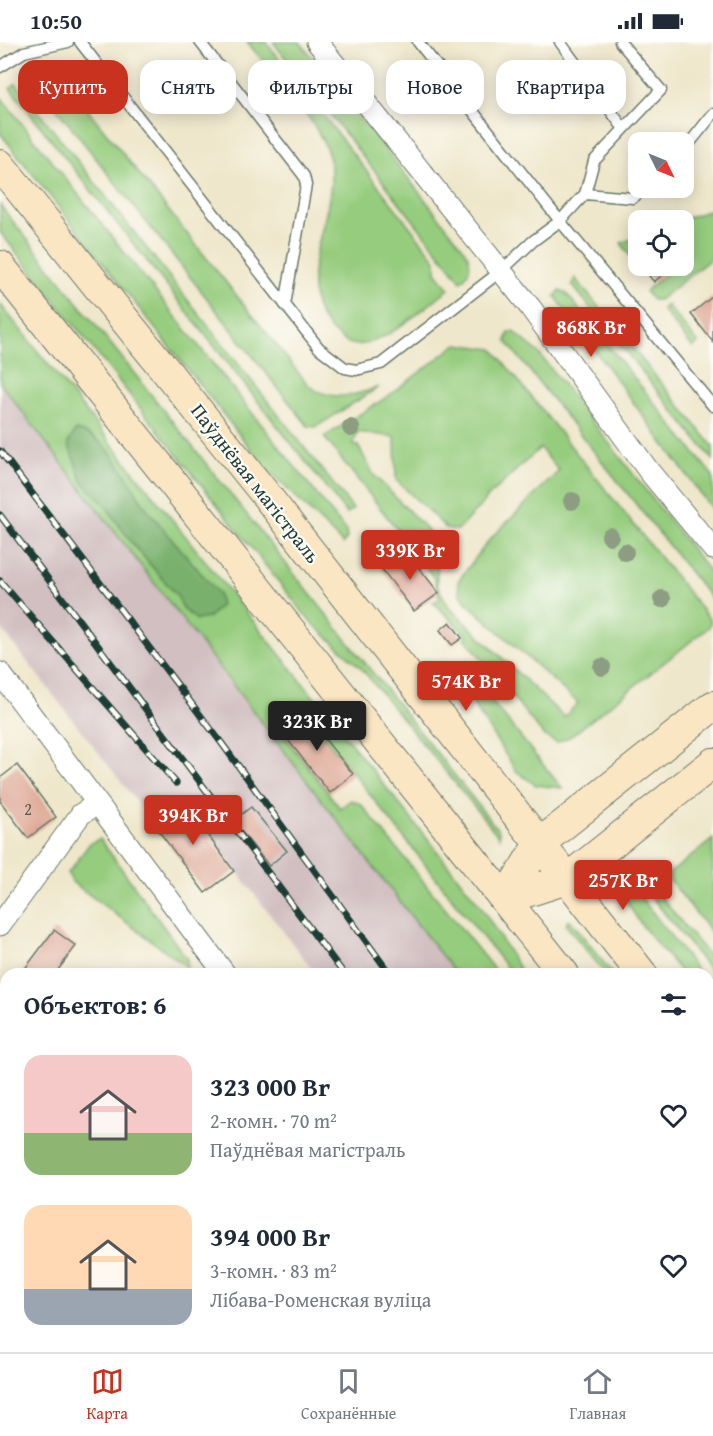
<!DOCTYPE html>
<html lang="ru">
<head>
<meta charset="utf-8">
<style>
  body { margin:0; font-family:"Gentium Book Plus",serif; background:#f6f6f7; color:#1f2937; height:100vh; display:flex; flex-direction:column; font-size:22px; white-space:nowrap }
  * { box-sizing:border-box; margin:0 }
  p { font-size:20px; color:#747a83 }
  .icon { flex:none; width:33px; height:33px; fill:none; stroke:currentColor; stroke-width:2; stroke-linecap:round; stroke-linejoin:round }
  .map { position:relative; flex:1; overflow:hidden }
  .details { position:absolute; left:0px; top:926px; width:714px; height:386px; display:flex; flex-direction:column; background:#fff; border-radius:18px 18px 0 0; box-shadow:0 3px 15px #0003 }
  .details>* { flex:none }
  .banner { position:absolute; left:18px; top:18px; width:678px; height:54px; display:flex; gap:12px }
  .needle { width:39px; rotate:133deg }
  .controls { position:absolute; left:628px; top:90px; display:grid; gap:12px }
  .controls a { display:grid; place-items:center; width:66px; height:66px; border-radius:12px; background:#fff; box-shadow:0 3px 15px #0003; font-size:30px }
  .price { position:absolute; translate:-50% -51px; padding:0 14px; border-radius:6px; background:#c8321e; color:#fff; font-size:20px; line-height:39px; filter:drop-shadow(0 2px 3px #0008) }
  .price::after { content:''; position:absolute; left:50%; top:36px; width:18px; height:14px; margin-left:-9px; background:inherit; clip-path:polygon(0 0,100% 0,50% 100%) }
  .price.current { background:#222; color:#fff }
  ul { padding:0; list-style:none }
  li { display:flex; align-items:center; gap:18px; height:150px; padding:0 24px }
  li span { display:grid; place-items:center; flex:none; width:168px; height:120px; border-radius:18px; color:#555 }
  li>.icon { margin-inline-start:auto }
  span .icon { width:72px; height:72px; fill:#fffc; stroke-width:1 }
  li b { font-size:26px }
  h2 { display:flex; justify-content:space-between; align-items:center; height:72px; padding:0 24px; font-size:26px }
  .pill { padding:0 21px; border-radius:18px; background:#fff; box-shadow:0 3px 15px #0003; font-size:21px; line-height:54px }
  .pill.current { background:#c8321e; color:#fff }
  .status { display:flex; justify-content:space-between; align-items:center; height:42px; padding:0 30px; background:#fff; direction:ltr }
  .status svg { height:16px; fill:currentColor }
  .dock { display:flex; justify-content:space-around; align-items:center; height:84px; border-top:2px solid #e0e1e3; background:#fff; font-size:16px; color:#747a83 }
  .dock a { display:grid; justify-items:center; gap:3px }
  .dock .current { color:#c8321e }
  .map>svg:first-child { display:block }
  .industrial { fill:#d2bfc1 }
  .green { fill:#95cc7d; stroke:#5a8458; stroke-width:1.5 }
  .forest { fill:#78b06c; stroke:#4c7650; stroke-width:1.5 }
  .building { fill:#dea896 }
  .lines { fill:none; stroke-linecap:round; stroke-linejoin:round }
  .service-casing { stroke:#687869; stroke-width:13 }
  .minor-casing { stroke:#687869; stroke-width:23 }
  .secondary-casing { stroke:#687869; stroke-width:32 }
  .service { stroke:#fff; stroke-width:10 }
  .minor { stroke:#fff; stroke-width:21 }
  .secondary { stroke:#fbe6c4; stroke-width:30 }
  .rail-casing { stroke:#1f3d34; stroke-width:7 }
  .rail { stroke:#fdfcf7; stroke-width:4.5; stroke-dasharray:14; stroke-linecap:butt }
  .tree { fill:#8d9d82 }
  .labels { text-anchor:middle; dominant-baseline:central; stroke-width:4.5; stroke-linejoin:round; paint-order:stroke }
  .number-label { font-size:16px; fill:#4f584c }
  .street-label { font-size:20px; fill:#1f3d34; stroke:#fdfcf7 }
</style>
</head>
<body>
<div class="status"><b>10:50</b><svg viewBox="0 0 49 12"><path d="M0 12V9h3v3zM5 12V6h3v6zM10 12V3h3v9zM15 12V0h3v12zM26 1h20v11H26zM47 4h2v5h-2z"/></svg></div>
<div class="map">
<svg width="713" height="1310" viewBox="0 0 713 1310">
  <rect width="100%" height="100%" fill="#fdfcf7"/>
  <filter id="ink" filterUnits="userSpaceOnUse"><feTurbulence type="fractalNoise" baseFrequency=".0167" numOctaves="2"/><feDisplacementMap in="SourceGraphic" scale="12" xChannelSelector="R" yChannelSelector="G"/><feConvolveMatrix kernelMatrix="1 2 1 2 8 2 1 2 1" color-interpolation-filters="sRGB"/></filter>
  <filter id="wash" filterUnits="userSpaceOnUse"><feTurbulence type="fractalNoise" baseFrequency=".008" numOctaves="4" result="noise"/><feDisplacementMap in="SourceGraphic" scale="24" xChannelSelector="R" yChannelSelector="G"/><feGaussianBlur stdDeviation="1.35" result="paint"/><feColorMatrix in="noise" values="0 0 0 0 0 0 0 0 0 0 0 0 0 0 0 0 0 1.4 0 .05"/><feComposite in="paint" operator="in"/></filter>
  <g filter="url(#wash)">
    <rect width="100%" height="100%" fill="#efe7cb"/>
    <path class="industrial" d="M0 323 297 675 326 746 324 748 339 767 347 761 480 931H315L182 758 152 779 0 585Z
      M708 1218 713 1225V1310H606L602 1305H708Z"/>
    <path class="green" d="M247 0H266L436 218V230L449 247C428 262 379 309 352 302 345 301 339 295 333 290 283 242 343 171 329 115 321 81 270 28 247 0Z
      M273 0H300L465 208C472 220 472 230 461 239Z
      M38 26 60 33 309 344C332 360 354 354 379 345L316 385 308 384 25 27Z
      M16 41 353 467 347 472 10 46Z
      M0 54 346 489 347 496 343 502 265 425 0 91Z
      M0 163 499 789V795L361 626 309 578 0 190Z
      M713 167V215L659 258H652L645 249 676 224H684L687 214 684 211V178H681Z
      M639 194V207L630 214 621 201Z
      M575 236 713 404V418L572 243Z
      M560 249 566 251 713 434V469L555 254Z
      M0 262 480 863 522 931H511L303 668 279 688 340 766 351 758 361 762 497 931H455L0 341Z
      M667 263 698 301 693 306 662 267Z
      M513 289 537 309 713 534V559L506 299 508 292Z
      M457 302 493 307 711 579 709 585 571 694 557 701 544 694 465 596 467 594 433 560 440 557 434 536 412 506 438 510 437 543 449 565 564 675 578 661 466 560 460 552 458 539 490 497 559 429 540 406 492 451 458 488 447 487 396 438 395 395 358 390 353 403 358 404 374 433 435 496 432 498 403 495 324 395 387 355Z
      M458 629H467L562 746 536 743 516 729 454 632Z
      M100 797 187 917V925L72 840 68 831 90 801Z
      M713 797V830L711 832 713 835V893L669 837 670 831Z
      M620 828 699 931H682C661 905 616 863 620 828Z
      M648 843 653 845 713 919V932L646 848Z
      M568 878 571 879 612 931H605L566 883Z
      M708 1154 713 1159V1259L708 1253Z"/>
    <path class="forest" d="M76 388C114 395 130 448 152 473 174 500 196 525 218 551L221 563 208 576 197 578 184 568 177 554 131 500 105 463 82 439 68 401Z"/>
    <g id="blocks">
      <path class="building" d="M641 224H673L654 240Z
        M713 254V300L691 272Z
        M405 508 439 551 414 569 381 526Z
        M450 580 462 596 452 603 440 588Z
        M303 670 353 732 330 751 280 688Z
        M17 723 56 775 28 796 0 759V736Z
        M182 758 234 829 205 851 152 780Z
        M251 765 287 809 269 824 233 779Z
        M54 888 76 904 55 932H21Z
        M0 1017 6 1021V1038L0 1046Z
        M0 1219 6 1223V1285L0 1281Z
        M33 1305H106L102 1310H40Z
        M214 1305H251L248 1310H211Z"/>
    </g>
  </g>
  <g filter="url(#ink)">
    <use href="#blocks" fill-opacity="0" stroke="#687869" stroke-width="1.5"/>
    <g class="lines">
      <defs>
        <path id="service" d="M80 0 319 306 345 326 356 328 381 322 501 229 533 199 560 179 585 152 633 156 644 146
          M200 0 304 134 306 143 285 263
          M418 0 560 179 713 364
          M560 0 624 87 594 119 585 152
          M620 0 661 48 624 87
          M0 25 24 10 68 0
          M684 108 713 72"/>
        <path id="minor" d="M317 0 530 265 648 428 713 507
          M0 631 225 932
          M0 883 81 772 97 762
          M516 1305 520 1310
          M166 1310 169 1305"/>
        <path id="secondary" d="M0 123 262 448 642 932
          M0 224 564 932
          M505 857 539 802 713 664
          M505 857 567 837 713 721
          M708 1015 713 1021
          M708 1112 713 1119"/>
      </defs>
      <use href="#service" class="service-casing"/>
      <use href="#minor" class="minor-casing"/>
      <use href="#secondary" class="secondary-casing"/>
      <use href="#service" class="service"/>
      <use href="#minor" class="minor"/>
      <use href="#secondary" class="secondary"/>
      <defs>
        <path id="rail" d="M0 409 223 703 390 932
          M0 473 344 932
          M0 539 176 741
          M633 1305 637 1310
          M684 1305 688 1310"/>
      </defs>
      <use href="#rail" class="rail-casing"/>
      <use href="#rail" class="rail"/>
    </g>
    <g class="tree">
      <circle cx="351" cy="386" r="9"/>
      <circle cx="572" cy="459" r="9"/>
      <circle cx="610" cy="494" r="9"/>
      <circle cx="625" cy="510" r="9"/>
      <circle cx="662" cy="557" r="9"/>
      <circle cx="602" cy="625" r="9"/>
    </g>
  </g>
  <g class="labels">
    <g class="number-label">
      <text x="28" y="767">2</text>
    </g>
    <g class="street-label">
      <text transform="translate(256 441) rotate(52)">Паўднёвая магістраль</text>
    </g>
  </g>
</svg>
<div class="controls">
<a><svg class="needle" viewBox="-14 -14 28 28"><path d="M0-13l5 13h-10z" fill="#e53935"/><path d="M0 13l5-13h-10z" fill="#747a83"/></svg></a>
<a><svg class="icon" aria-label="locate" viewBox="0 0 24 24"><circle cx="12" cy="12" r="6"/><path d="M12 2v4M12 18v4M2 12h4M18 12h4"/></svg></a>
</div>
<b class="price" style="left:591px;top:316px">868K Br</b>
<b class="price" style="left:410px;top:539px">339K Br</b>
<b class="price" style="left:466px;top:670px">574K Br</b>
<b class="price current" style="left:317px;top:710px">323K Br</b>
<b class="price" style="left:193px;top:804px">394K Br</b>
<b class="price" style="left:623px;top:869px">257K Br</b>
<div class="banner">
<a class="pill current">Купить</a>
<a class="pill">Снять</a>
<a class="pill">Фильтры</a>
<a class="pill">Новое</a>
<a class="pill">Квартира</a>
</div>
<section class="details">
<h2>Объектов: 6<svg class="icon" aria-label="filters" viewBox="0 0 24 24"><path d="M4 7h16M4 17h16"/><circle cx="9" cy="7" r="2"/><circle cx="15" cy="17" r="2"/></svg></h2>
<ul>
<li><span style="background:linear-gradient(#f6c9c9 65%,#8fb573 0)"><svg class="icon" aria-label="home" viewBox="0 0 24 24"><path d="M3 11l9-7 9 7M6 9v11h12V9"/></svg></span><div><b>323 000 Br</b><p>2-комн. · 70 m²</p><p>Паўднёвая магістраль</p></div><svg class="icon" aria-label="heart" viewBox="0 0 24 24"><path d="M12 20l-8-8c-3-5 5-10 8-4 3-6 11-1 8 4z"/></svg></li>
<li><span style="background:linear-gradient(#ffd9b3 70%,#9aa5b1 0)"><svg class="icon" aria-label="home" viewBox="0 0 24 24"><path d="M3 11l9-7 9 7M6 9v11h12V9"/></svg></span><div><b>394 000 Br</b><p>3-комн. · 83 m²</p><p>Лібава-Роменская вуліца</p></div><svg class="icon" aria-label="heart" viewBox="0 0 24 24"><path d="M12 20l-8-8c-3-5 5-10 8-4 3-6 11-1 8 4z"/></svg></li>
</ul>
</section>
</div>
<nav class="dock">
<a class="current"><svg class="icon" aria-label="map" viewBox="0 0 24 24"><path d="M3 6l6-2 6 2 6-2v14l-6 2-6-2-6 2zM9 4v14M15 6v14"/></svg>Карта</a>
<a><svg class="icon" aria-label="saved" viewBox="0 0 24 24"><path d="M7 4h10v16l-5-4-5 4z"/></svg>Сохранённые</a>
<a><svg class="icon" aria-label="home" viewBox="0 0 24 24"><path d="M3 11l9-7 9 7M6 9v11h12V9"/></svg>Главная</a>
</nav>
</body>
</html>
